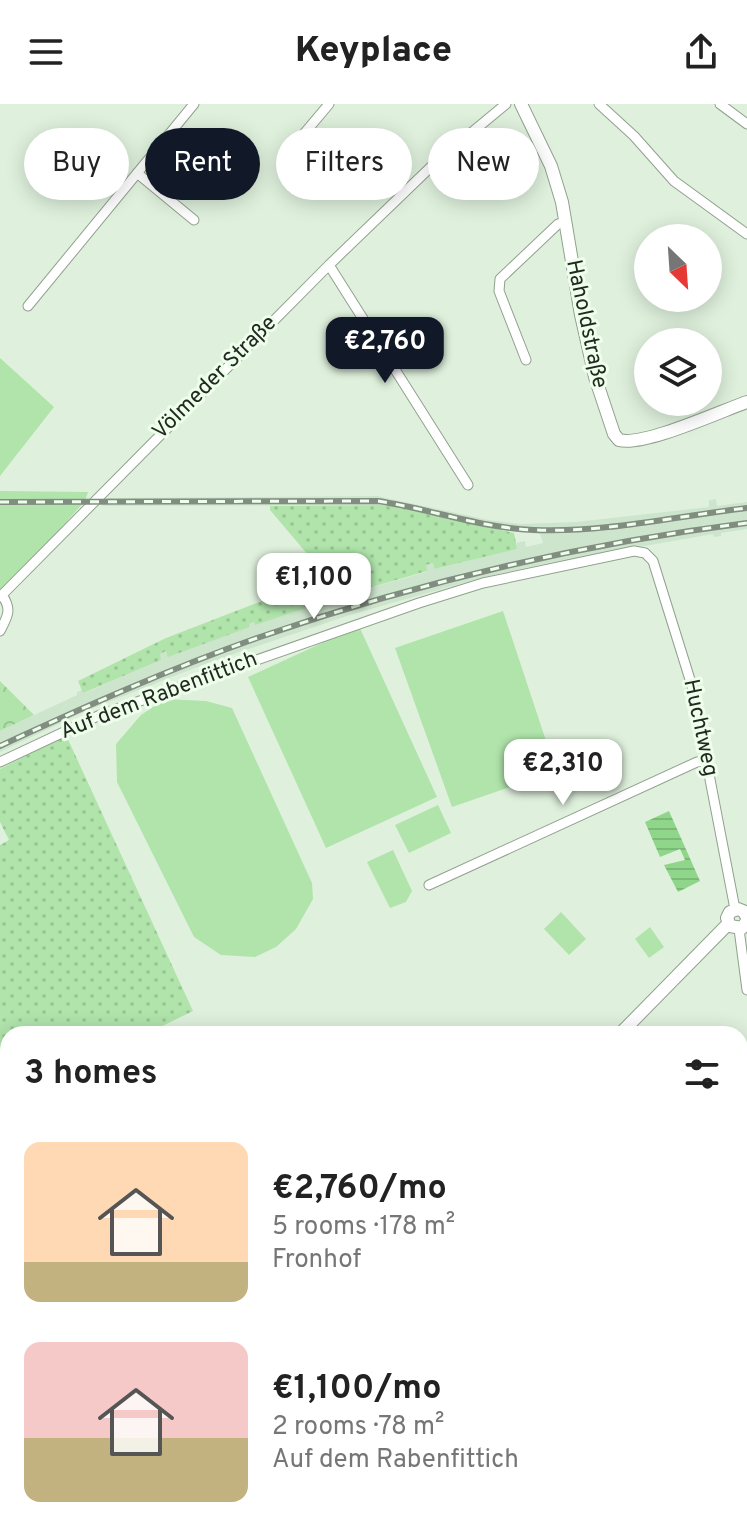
<!DOCTYPE html>
<html lang="en">
<head>
<meta charset="utf-8">
<style>
  body { margin:0; font-family:Overpass,sans-serif; background:#f2f2f2; color:#222; height:100vh; display:flex; flex-direction:column; font-size:30px; white-space:nowrap }
  * { box-sizing:border-box; margin:0 }
  p { font-size:26px; color:#767676 }
  .icon { flex:none; width:44px; height:44px; fill:none; stroke:currentColor; stroke-width:2; stroke-linecap:round; stroke-linejoin:round }
  .map { position:relative; flex:1; overflow:hidden }
  .panel { position:absolute; left:0px; top:922px; width:748px; height:514px; display:flex; flex-direction:column; background:#fff; border-radius:24px 24px 0 0; box-shadow:0 4px 20px #0003 }
  .panel>* { flex:none }
  .hud { position:absolute; left:24px; top:24px; width:700px; height:72px; display:flex; gap:16px }
  .needle { width:52px; rotate:155deg }
  .controls { position:absolute; left:634px; top:120px; display:grid; gap:16px }
  .controls a { display:grid; place-items:center; width:88px; height:88px; border-radius:50%; background:#fff; box-shadow:0 4px 20px #0003; font-size:40px }
  .price { position:absolute; translate:-50% -68px; padding:0 18px; border-radius:16px; background:#fff; color:#222; font-size:26px; line-height:52px; filter:drop-shadow(0 2px 4px #0008) }
  .price::after { content:''; position:absolute; left:50%; top:48px; width:24px; height:18px; margin-left:-12px; background:inherit; clip-path:polygon(0 0,100% 0,50% 100%) }
  .price.selected { background:#111827; color:#fff }
  ul { padding:0; list-style:none }
  li { display:flex; align-items:center; gap:24px; height:200px; padding:0 24px }
  li span { display:grid; place-items:center; flex:none; width:224px; height:160px; border-radius:16px; color:#555 }
  li>.icon { margin-inline-start:auto }
  span .icon { width:96px; height:96px; fill:#fffc; stroke-width:1 }
  li b { font-size:34px }
  h2 { display:flex; justify-content:space-between; align-items:center; height:96px; padding:0 24px; font-size:34px }
  .chip { padding:0 28px; border-radius:36px; background:#fff; box-shadow:0 4px 20px #0003; font-size:28px; line-height:72px }
  .chip.selected { background:#111827; color:#fff }
  header { display:flex; justify-content:space-between; align-items:center; height:104px; padding:0 24px; background:#fff; font-size:36px; font-weight:800 }
  .map>svg:first-child { display:block }
  .built { fill:#cee5cd }
  .grass { fill:url(#grass-dots) }
  .forest { fill:url(#forest-crowns) }
  .park { fill:#b0e4ab }
  .water { fill:url(#water-rules) }
  .lines { fill:none; stroke-linecap:round; stroke-linejoin:round }
  .minor-casing { stroke:#91a18f; stroke-width:11 }
  .tertiary-casing { stroke:#91a18f; stroke-width:14 }
  .minor { stroke:#fff; stroke-width:9 }
  .tertiary { stroke:#fff; stroke-width:12 }
  .rail-casing { stroke:#818d80; stroke-width:6 }
  .rail { stroke:#edfeeb; stroke-width:3; stroke-dasharray:9; stroke-linecap:butt }
  .labels { text-anchor:middle; dominant-baseline:central; stroke-width:6; stroke-linejoin:round; paint-order:stroke }
  .street-label { font-size:22px; fill:#232922; stroke:#edfeeb }
</style>
</head>
<body>
<header><svg class="icon" aria-label="menu" viewBox="0 0 24 24"><path d="M4 6h16M4 12h16M4 18h16"/></svg>Keyplace<svg class="icon" aria-label="share" viewBox="0 0 24 24"><path d="M12 15V3M7 8l5-5 5 5M5 13v7h14v-7"/></svg></header>
<div class="map">
<svg width="747" height="1435" viewBox="0 0 747 1435">
  <defs>
    <pattern id="grass-dots" width="8" height="8" patternUnits="userSpaceOnUse" patternTransform="scale(2)"><rect width="8" height="8" fill="#b0e4ab"/><path d="M2 2h.1M6 6h.1" fill="none" stroke="#97c493" stroke-width="1.8" stroke-linecap="round"/></pattern>
    <pattern id="forest-crowns" width="20" height="18" patternUnits="userSpaceOnUse" patternTransform="scale(2)"><rect width="20" height="18" fill="#b0e4ab"/><path d="M2 6a3 3 0 1 1 6 0M12 15a3 3 0 1 1 6 0" fill="none" stroke="#97c493"/></pattern>
    <pattern id="water-rules" width="6" height="5" patternUnits="userSpaceOnUse" patternTransform="scale(2)"><rect width="6" height="5" fill="#90d68a"/><path d="M0 2.5h6" fill="none" stroke="#7cb877"/></pattern>
  </defs>
  <rect width="100%" height="100%" fill="#dff1dd"/>
  <path class="built" d="M377 392 489 416 521 420 576 418 709 403V396L716 395 717 402 747 398V425L721 429V432L714 433 713 430 543 460 477 475 350 511 210 558 88 606 0 648V627L77 591V588L82 586 84 589 161 556 159 550 166 547 169 552 249 523V520L254 518 256 520 338 493V490L343 489 344 491 426 468 425 461 433 459 434 465 517 445 516 439 525 437 526 443 543 439 540 430 488 425 388 401 102 402 107 394Z"/>
  <path class="grass" d="M388 401 514 429 517 445 434 465 433 459 426 461 427 467 344 491 342 489 338 490 339 493 255 521 254 518 249 520 250 523 168 553 166 547 160 550 161 556 83 589 78 577 166 534 326 472 270 406V402Z
    M66 631 193 907 150 928 151 930H8V1428H76L70 1435H0V741L9 736 0 718V665Z
    M276 1428H305L310 1431 313 1428H346L339 1435H270Z
    M386 1428H459L468 1435H396Z"/>
  <path class="forest" d="M0 577 34 611 0 627Z"/>
  <path class="park" d="M0 254 54 303 0 372Z
    M0 387 88 388 85 397 0 492Z
    M503 507 556 667 452 703 395 544Z
    M359 522 437 693 326 744 248 573Z
    M165 595 206 597 232 604 312 779 313 795 296 825 276 843 255 853 221 851 194 833 117 678 116 640 141 611Z
    M438 701 451 729 409 749 395 721Z
    M393 746 412 787 406 798 390 804 367 758Z
    M561 808 586 835 569 851 544 825Z
    M650 823 664 843 649 854 635 835Z"/>
  <path class="water" d="M669 707 700 777 678 788 664 761 685 756 680 745 660 753 645 718Z"/>
  <g class="lines">
    <defs>
      <path id="minor" d="M599 0 634 32 674 77 747 130
        M720 0 747 20
        M292 44 329 0
        M137 69 194 116
        M329 161 468 381
        M28 202 194 0
        M526 256 499 187 500 175 558 120 565 118
        M0 493 329 161 436 58 506 0
        M0 527C8 512 12 505 2 491
        M0 658 100 611 419 499 483 479 634 447 645 449 653 457 692 582 735 805
        M429 781 697 658 707 657
        M739 825 747 886
        M740 1106 747 1099
        M740 1245 747 1238
        M740 1318 747 1325
        M566 1428 571 1435"/>
      <path id="tertiary" d="M521 0 551 62 562 98 581 211 595 273 614 330 619 336C643 343 721 307 747 298
        M747 813 743 807 738 805 730 808 727 814 730 822 742 824 747 817
        M620 930 728 820
        M141 1435 148 1428"/>
    </defs>
    <use href="#minor" class="minor-casing"/>
    <use href="#tertiary" class="tertiary-casing"/>
    <use href="#minor" class="minor"/>
    <use href="#tertiary" class="tertiary"/>
    <defs>
      <path id="rail" d="M0 398 378 397C430 405 481 424 534 426 605 429 677 412 747 404
        M0 642C84 603 169 565 257 534 416 479 580 440 747 419"/>
    </defs>
    <use href="#rail" class="rail-casing"/>
    <use href="#rail" class="rail"/>
  </g>
  <g class="labels">
    <g class="street-label">
      <text transform="translate(586 220) rotate(78)">Haholdstraße</text>
      <text transform="translate(215 274) rotate(-45)">Völmeder Straße</text>
      <text transform="translate(159 592) rotate(-21)">Auf dem Rabenfittich</text>
      <text transform="translate(700 624) rotate(78)">Huchtweg</text>
    </g>
  </g>
</svg>
<div class="controls">
<a><svg class="needle" viewBox="-14 -14 28 28"><path d="M0-13l5 13h-10z" fill="#e53935"/><path d="M0 13l5-13h-10z" fill="#767676"/></svg></a>
<a><svg class="icon" aria-label="layers" viewBox="0 0 24 24"><path d="M12 4l9 5-9 5-9-5zM3 14l9 5 9-5"/></svg></a>
</div>
<b class="price selected" style="left:385px;top:281px">€2,760</b>
<b class="price" style="left:314px;top:517px">€1,100</b>
<b class="price" style="left:563px;top:703px">€2,310</b>
<div class="hud">
<a class="chip">Buy</a>
<a class="chip selected">Rent</a>
<a class="chip">Filters</a>
<a class="chip">New</a>
</div>
<section class="panel">
<h2>3 homes<svg class="icon" aria-label="filters" viewBox="0 0 24 24"><path d="M4 7h16M4 17h16"/><circle cx="9" cy="7" r="2"/><circle cx="15" cy="17" r="2"/></svg></h2>
<ul>
<li><span style="background:linear-gradient(#ffd9b3 75%,#c2b280 0)"><svg class="icon" aria-label="home" viewBox="0 0 24 24"><path d="M3 11l9-7 9 7M6 9v11h12V9"/></svg></span><div><b>€2,760/mo</b><p>5 rooms · 178 m²</p><p>Fronhof</p></div></li>
<li><span style="background:linear-gradient(#f6c9c9 60%,#c2b280 0)"><svg class="icon" aria-label="home" viewBox="0 0 24 24"><path d="M3 11l9-7 9 7M6 9v11h12V9"/></svg></span><div><b>€1,100/mo</b><p>2 rooms · 78 m²</p><p>Auf dem Rabenfittich</p></div></li>
</ul>
</section>
</div>
</body>
</html>
